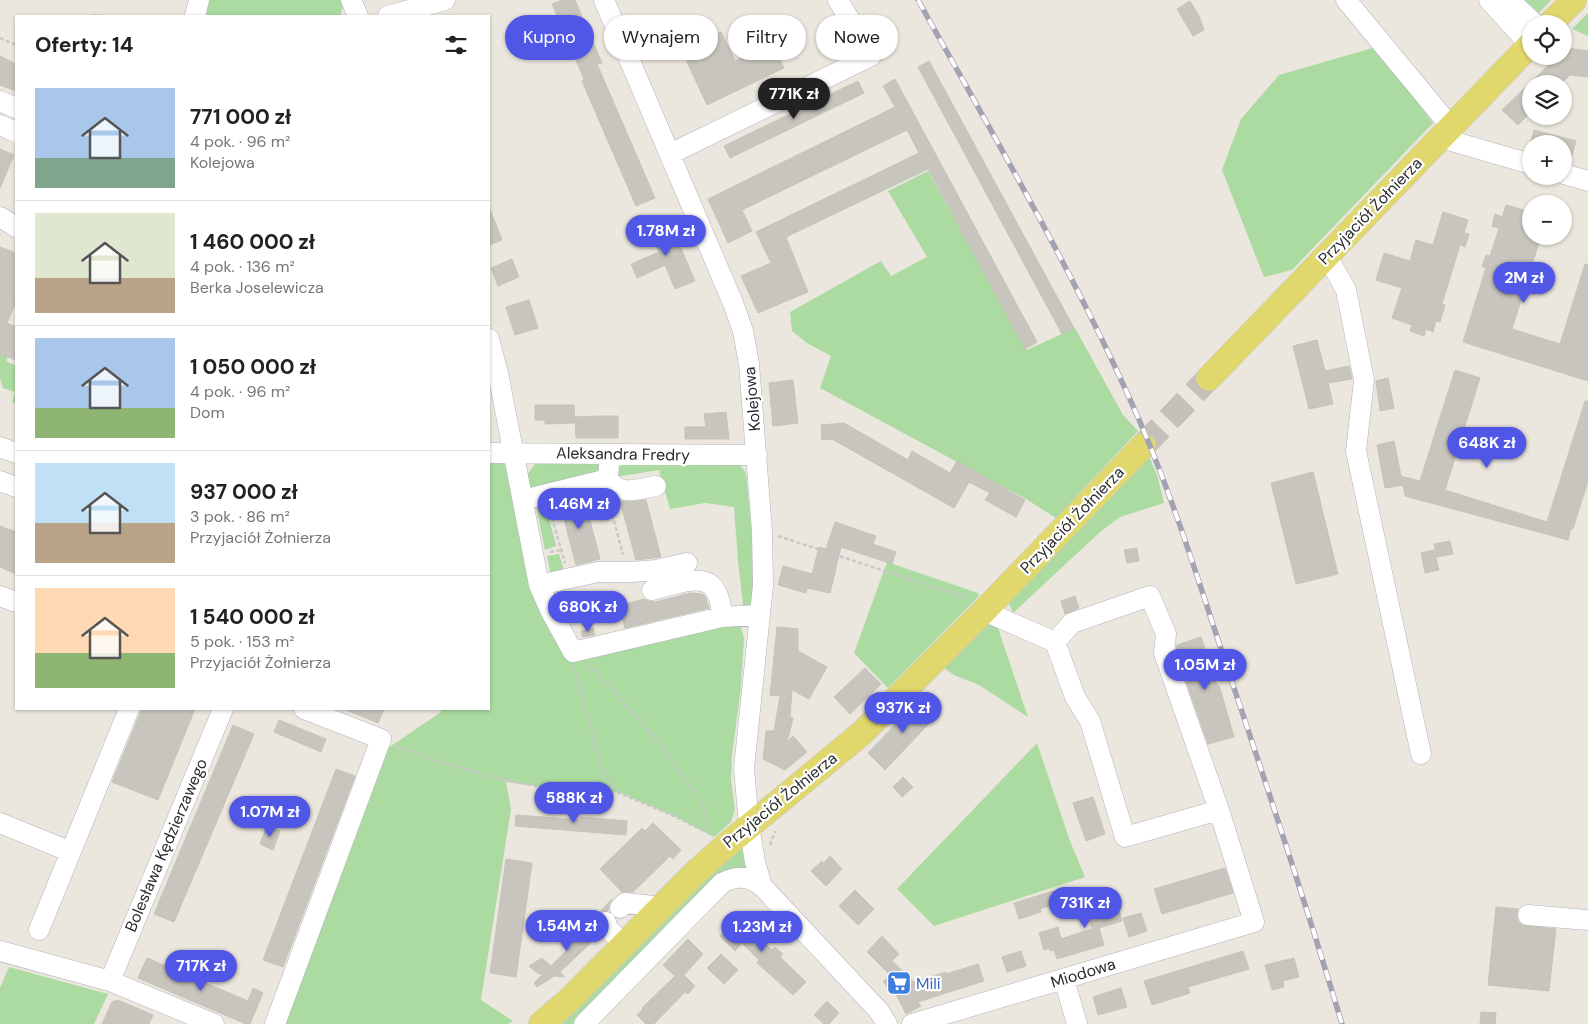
<!DOCTYPE html>
<html lang="pl">
<head>
<meta charset="utf-8">
<style>
  body { margin:0; font-family:"DM Sans",sans-serif; background:#f2f2f2; color:#222; height:100vh; display:flex; flex-direction:column; font-size:19px; white-space:nowrap }
  * { box-sizing:border-box; margin:0 }
  p { font-size:16px; color:#767676 }
  .icon { flex:none; width:28px; height:28px; fill:none; stroke:currentColor; stroke-width:2; stroke-linecap:round; stroke-linejoin:round }
  .map { position:relative; flex:1; overflow:hidden }
  .side { position:absolute; left:15px; top:15px; width:475px; height:695px; display:flex; flex-direction:column; background:#fff; border-radius:0px; box-shadow:0 1px 4px #0004 }
  .side>* { flex:none }
  .guide { position:absolute; left:505px; top:15px; width:475px; height:45px; display:flex; gap:10px }
  .controls { position:absolute; left:1522px; top:15px; display:grid; gap:10px }
  .controls a { display:grid; place-items:center; width:50px; height:50px; border-radius:50%; background:#fff; box-shadow:0 1px 4px #0004; font-size:25px }
  .price { position:absolute; translate:-50% -42px; padding:0 11px; border-radius:18px; background:#5056e6; color:#fff; font-size:16px; line-height:32px; filter:drop-shadow(0 1px 2px #0008) }
  .price::after { content:''; position:absolute; left:50%; top:30px; width:15px; height:11px; margin-left:-8px; background:inherit; clip-path:polygon(0 0,100% 0,50% 100%) }
  .price.selected { background:#222; color:#fff }
  ul { padding:0; list-style:none }
  li { display:flex; align-items:center; gap:15px; height:125px; padding:0 20px }
  li+li { border-top:1px solid #e0e0e0 }
  li span { display:grid; place-items:center; flex:none; width:140px; height:100px; border-radius:0px; color:#555 }
  li>.icon { margin-inline-start:auto }
  span .icon { width:60px; height:60px; fill:#fffc; stroke-width:1 }
  li b { font-size:21px }
  h2 { display:flex; justify-content:space-between; align-items:center; height:60px; padding:0 20px; font-size:21px }
  .tag { padding:0 18px; border-radius:22px; background:#fff; box-shadow:0 1px 4px #0004; font-size:18px; line-height:45px }
  .tag.selected { background:#5056e6; color:#fff }
  .map>svg:first-child { display:block }
  .green { fill:#acdba1 }
  .building { fill:#c7c5bd; stroke:#c6c3b8 }
  .lines { fill:none; stroke-linecap:round; stroke-linejoin:round }
  .major-tunnel { stroke:#c5c1ba; stroke-width:25; stroke-dasharray:25 12; stroke-linecap:butt }
  .minor-casing { stroke:#b2b2bd; stroke-width:21 }
  .major-casing { stroke:#c8c8c8; stroke-width:26 }
  .path { stroke:#c8c8c8; stroke-width:2.5; stroke-dasharray:4 2.5; stroke-linecap:butt }
  .minor { stroke:#fff; stroke-width:20 }
  .major { stroke:#e1d86d; stroke-width:25 }
  .rail-casing { stroke:#a2a2b3; stroke-width:5.5 }
  .rail { stroke:#fff; stroke-width:4; stroke-dasharray:11; stroke-linecap:butt }
  .labels { text-anchor:middle; dominant-baseline:central; stroke-width:4.5; stroke-linejoin:round; paint-order:stroke }
  .street-label { font-size:16px; fill:#2b2b2b; stroke:#fff }
  .shop-label { font-size:16px; fill:#366cbe; stroke:#fff; text-anchor:start }
</style>
</head>
<body>
<div class="map">
<svg width="1588" height="1024" viewBox="0 0 1588 1024">
  <rect width="100%" height="100%" fill="#ebe7de"/>
  <path class="green" d="M208 0H343V7L340 16H203Z
    M1525 0H1551L1539 13Z
    M1588 13V36L1572 29Z
    M1376 47 1433 123 1292 270 1264 277 1222 170 1241 119 1279 75Z
    M928 171 1027 350 1075 328 1123 415 1138 431 1056 518 1026 499 820 388 831 356 807 343 792 331 790 312 881 261 891 276 927 257 888 191Z
    M0 350 2 355 8 357 6 361 16 366V404L12 402 15 392 3 388 0 378Z
    M1149 456 1158 478 1164 503 1120 517 1100 532 1013 613 1009 604V600Z
    M495 460 505 464 510 470 567 653 724 622 740 624 744 638 741 687 732 755 731 781 735 810 731 822 714 837 676 817 621 793 573 788H551L506 782 511 809 481 1000 513 1021 508 1024H282L388 748 441 712 440 709H489V461Z
    M597 462 601 465 602 473 528 489 526 476 536 463Z
    M628 462 740 465 746 473C748 497 760 590 750 607 749 609 746 611 744 613L738 561 734 507 705 503 670 509 659 470 615 477 614 472 620 466Z
    M548 498 546 506 556 546 545 550 536 506Z
    M559 554 565 574 551 576 547 556Z
    M887 562 978 593 979 596 888 688 854 653Z
    M994 615 998 628 1028 717 979 685 954 675 944 668Z
    M1037 743 1070 841 1085 877 934 926 897 889Z
    M738 846 745 849 747 872 688 903 573 1024H554Z
    M9 967 108 994 94 1024H0V988Z"/>
  <path class="building" d="M562 0H575L602 63 597 64 655 198 636 206 582 81 584 79 552 4Z
    M1190 1 1199 16 1204 30 1193 36 1177 9Z
    M721 32 735 61 772 43 784 68 707 105 682 51Z
    M1566 48 1588 51V77L1570 75 1561 84H1531V112L1518 125 1502 110 1558 56H1564V51Z
    M0 56 16 64V91L0 85Z
    M929 61 1074 328 1062 334 918 67Z
    M895 79 1037 342 1025 349 928 169 786 237 808 292 758 313 741 276 771 263 756 232 919 153 907 130 742 210 752 231 728 243 708 199 895 107 883 86Z
    M858 81 864 93 730 158 724 146Z
    M1534 130 1576 141 1570 163 1564 162V144H1530Z
    M0 149 14 155 0 188Z
    M1506 205 1531 212V236H1541L1512 329 1560 344 1585 264 1588 265V381L1463 342 1486 268 1482 266 1486 255 1490 256 1499 228 1492 226 1495 214 1502 217Z
    M489 207 502 240 489 245Z
    M1443 212 1468 220 1464 233 1469 234 1465 247 1460 245 1442 304 1445 305 1440 322 1436 321 1433 332 1426 329 1424 336 1410 331 1412 325 1392 318 1402 288 1376 280 1384 253 1410 261 1416 240 1433 245Z
    M669 220 695 281 675 289 665 265 637 278 631 264 659 252 649 228Z
    M0 247 16 253V302L7 323 16 327V360L0 354Z
    M512 259 519 277 498 286 491 268Z
    M529 300 538 328 515 335 506 307Z
    M1317 340 1325 371 1349 366 1352 379 1328 383 1333 404 1309 409 1293 346Z
    M1455 370 1480 378 1445 490 1547 522 1585 401H1588V481L1573 529 1571 528 1568 540 1405 496 1403 485 1385 488 1377 445 1394 441 1401 476 1420 481Z
    M1388 378 1394 408 1380 411 1376 381Z
    M793 380 798 423 773 426 769 383Z
    M535 405H574L575 423 545 424V420H535Z
    M726 412 729 439H685V427H706L704 414Z
    M599 416H618V438H576L575 417Z
    M844 423 908 460 912 451 950 473 957 461 1025 500 1016 517 985 500 990 493 969 482 954 508 832 439 822 440 821 425Z
    M1313 472 1338 574 1296 584 1271 483Z
    M584 497 600 559 576 565 563 515 556 516 553 505Z
    M646 500 661 557 636 560 620 501 630 502Z
    M835 522 876 536 873 544 896 552 892 564 841 547 830 593 807 588 806 593 778 585 783 566 812 574 819 547 826 549Z
    M0 526 16 532V574L0 567Z
    M1450 541 1453 554 1437 557 1434 544Z
    M1137 548 1139 561 1127 563 1124 550Z
    M1434 550 1439 570 1425 573 1421 553Z
    M691 593 702 594 705 596 709 608 625 628 619 606 644 599 649 601 655 602Z
    M1075 596 1079 608 1065 614 1061 601Z
    M777 627 798 629V651L827 667 809 699 792 690 790 717 793 718 789 735 786 742 793 736 807 752 785 770 763 759 766 731H774L780 696 770 695Z
    M593 628 595 635 583 637 581 631Z
    M1201 637 1217 686 1219 685 1234 737 1208 744 1176 652 1177 645Z
    M865 668 881 684 850 714 834 697Z
    M921 698 938 714 885 770 868 753Z
    M142 709H195L158 800 112 782Z
    M344 709H384L378 723Z
    M279 720 326 739 321 752 274 732Z
    M233 725 254 734 174 922 154 914Z
    M336 769 355 776 283 967 263 960Z
    M903 777 913 787 902 797 893 787Z
    M1093 797 1105 834 1086 841 1073 803Z
    M516 815 580 820 581 817 627 821 626 835 515 826Z
    M653 823 681 850 673 859 670 856 633 892H622L600 869 642 828 645 831Z
    M267 826 280 831 273 850 260 844Z
    M830 856 842 869 826 886 811 871 822 861 824 863Z
    M506 859 532 863 516 977 490 973Z
    M1225 868 1233 893 1162 914 1154 889Z
    M855 890 874 909 858 925 839 906Z
    M1113 890 1122 921 1099 928 1104 945 1057 959 1054 950 1050 951 1049 948 1044 950 1039 933 1058 927 1061 939 1092 929 1085 904 1101 899 1100 895Z
    M1053 891 1057 903 1040 909 1041 912 1019 919 1014 903Z
    M612 899 609 904 608 911 600 912 594 919 593 929 598 936 560 972 565 977 554 976 537 987 534 983 542 975 536 972 529 966 542 958 551 966 573 944 569 940 592 916 594 918Z
    M1496 907 1518 909 1517 920 1522 925 1556 929 1549 991 1488 985Z
    M742 913 758 928 753 932 772 950 775 947 783 954 780 957 806 982 793 995 757 963 759 960 742 943 735 951 720 936Z
    M1141 913 1147 931 1129 937 1123 918Z
    M882 936 899 954 892 961 914 982 946 972V974L978 964 984 981 918 1002 921 1006 906 1014 897 996 883 982 890 975 867 952Z
    M688 939 703 954 684 975 695 986 688 994 685 992 654 1024H646L637 1015 643 1009 642 1008 675 976 663 965Z
    M1021 951 1026 966 1007 972 1002 957Z
    M1243 951 1249 969 1188 987 1190 993 1152 1005 1144 981Z
    M721 954 738 970 724 984 707 968Z
    M147 958 248 1001 253 988 263 993 250 1024H246L138 978Z
    M1294 958 1299 977 1283 981 1284 987 1272 990 1265 965Z
    M1121 988 1127 1007 1098 1015 1093 997Z
    M118 1000 153 1015 149 1024H102L112 1002Z
    M827 1001 839 1013 829 1024H824L814 1015Z
    M1481 1012 1496 1013 1495 1024H1480Z"/>
  <g class="lines">
    <path class="major-tunnel" d="M1143 446 1209 378"/>
    <defs>
      <path id="minor" d="M351 0 358 16
        M604 0 733 303 743 331 749 364 762 531 763 585 744 768 749 826 755 862 762 886 878 1010 887 1024
        M1346 0 1451 127
        M1489 0 1530 45
        M1509 0 1535 24
        M195 16 199 0
        M388 16 445 0
        M0 101 16 108
        M0 125 16 132
        M1441 138 1531 164
        M670 154 871 56 838 0
        M1564 174 1588 181
        M0 217 16 227
        M1327 256 1346 290 1364 380 1356 451 1421 754
        M489 339 498 373 539 585 551 612 573 652 722 617 759 615
        M0 447 16 453
        M489 453 757 455
        M608 479C620 497 637 489 656 486
        M0 481 16 487
        M523 500 608 479 610 454
        M539 585 598 572H632L656 570 687 563
        M652 590C688 582 719 564 722 617
        M0 596 16 602
        M984 611 1055 642 1075 697 1090 721 1125 837 1219 810
        M0 823 71 852
        M620 908 625 903 662 907
        M1528 915 1588 920
        M606 922 604 925 625 945
        M39 930 129 709
        M0 951 110 981 214 1024
        M1064 979 1077 1024
        M110 981 223 709
        M275 1024 381 739 304 709
        M584 1024 722 883C737 875 748 876 762 886
        M912 1024 1254 922 1219 810 1164 653 1166 634 1150 596 1072 623 1055 642"/>
      <path id="major" d="M1550 24 1574 0
        M1209 378 1531 44
        M541 1024 568 1001 695 873 724 847 862 733 984 611 1143 446"/>
    </defs>
    <use href="#minor" class="minor-casing"/>
    <use href="#major" class="major-casing"/>
    <path class="path" d="M93 16 96 15 101 16
      M0 38 16 45
      M609 502 623 555
      M550 511 565 563
      M778 536 967 598 968 600
      M550 552 561 550
      M589 665 641 721 694 789 703 806 709 832
      M574 667 604 776 619 793
      M396 746 428 758 491 777 540 787 601 795 619 793 674 816 710 834
      M770 845 775 831"/>
    <use href="#minor" class="minor"/>
    <use href="#major" class="major"/>
    <defs>
      <path id="rail" d="M918 0C994 137 1074 272 1137 415 1173 497 1199 583 1227 667 1267 786 1306 904 1342 1024"/>
    </defs>
    <use href="#rail" class="rail-casing"/>
    <use href="#rail" class="rail"/>
  </g>
  <defs>
    <symbol id="supermarket-square" viewBox="-11 -11 22 22"><rect x="-9" y="-9" width="18" height="18" rx="4" fill="#3f7fe0" stroke="#fff"/><path d="M-6-5.5h2.5l.6 2H6L4.5 2H-2.5L-4.4-4H-6ZM-1.5 3.2a1.3 1.3 0 1 0 .1 0ZM3 3.2a1.3 1.3 0 1 0 .1 0Z" fill="#fff"/></symbol>
  </defs>
  <g fill-rule="evenodd">
    <use href="#supermarket-square" x="885" y="969" width="28" height="28"/>
  </g>
  <g class="labels">
    <g class="street-label">
      <text transform="translate(1370 211) rotate(-46)">Przyjaciół Żołnierza</text>
      <text transform="translate(752 399) rotate(-95)">Kolejowa</text>
      <text transform="translate(623 454) rotate(1)">Aleksandra Fredry</text>
      <text transform="translate(1072 520) rotate(-46)">Przyjaciół Żołnierza</text>
      <text transform="translate(780 800) rotate(-39)">Przyjaciół Żołnierza</text>
      <text transform="translate(166 845) rotate(-67)">Bolesława Kędzierzawego</text>
      <text transform="translate(1083 973) rotate(-17)">Miodowa</text>
    </g>
    <g class="shop-label">
      <text x="916" y="983">Mili</text>
    </g>
  </g>
</svg>
<div class="controls">
<a><svg class="icon" aria-label="locate" viewBox="0 0 24 24"><circle cx="12" cy="12" r="6"/><path d="M12 2v4M12 18v4M2 12h4M18 12h4"/></svg></a>
<a><svg class="icon" aria-label="layers" viewBox="0 0 24 24"><path d="M12 4l9 5-9 5-9-5zM3 14l9 5 9-5"/></svg></a>
<a>+</a>
<a>−</a>
</div>
<b class="price selected" style="left:794px;top:120px">771K zł</b>
<b class="price" style="left:666px;top:257px">1.78M zł</b>
<b class="price" style="left:1524px;top:304px">2M zł</b>
<b class="price" style="left:1487px;top:469px">648K zł</b>
<b class="price" style="left:579px;top:530px">1.46M zł</b>
<b class="price" style="left:588px;top:633px">680K zł</b>
<b class="price" style="left:1205px;top:691px">1.05M zł</b>
<b class="price" style="left:903px;top:734px">937K zł</b>
<b class="price" style="left:574px;top:824px">588K zł</b>
<b class="price" style="left:270px;top:838px">1.07M zł</b>
<b class="price" style="left:1085px;top:929px">731K zł</b>
<b class="price" style="left:567px;top:952px">1.54M zł</b>
<b class="price" style="left:762px;top:953px">1.23M zł</b>
<b class="price" style="left:201px;top:992px">717K zł</b>
<div class="guide">
<a class="tag selected">Kupno</a>
<a class="tag">Wynajem</a>
<a class="tag">Filtry</a>
<a class="tag">Nowe</a>
</div>
<section class="side">
<h2>Oferty: 14<svg class="icon" aria-label="filters" viewBox="0 0 24 24"><path d="M4 7h16M4 17h16"/><circle cx="9" cy="7" r="2"/><circle cx="15" cy="17" r="2"/></svg></h2>
<ul>
<li><span style="background:linear-gradient(#a9c7e8 70%,#7fa58c 0)"><svg class="icon" aria-label="home" viewBox="0 0 24 24"><path d="M3 11l9-7 9 7M6 9v11h12V9"/></svg></span><div><b>771 000 zł</b><p>4 pok. · 96 m²</p><p>Kolejowa</p></div></li>
<li><span style="background:linear-gradient(#dfe7d0 65%,#b9a48a 0)"><svg class="icon" aria-label="home" viewBox="0 0 24 24"><path d="M3 11l9-7 9 7M6 9v11h12V9"/></svg></span><div><b>1 460 000 zł</b><p>4 pok. · 136 m²</p><p>Berka Joselewicza</p></div></li>
<li><span style="background:linear-gradient(#a9c7e8 70%,#8fb573 0)"><svg class="icon" aria-label="home" viewBox="0 0 24 24"><path d="M3 11l9-7 9 7M6 9v11h12V9"/></svg></span><div><b>1 050 000 zł</b><p>4 pok. · 96 m²</p><p>Dom</p></div></li>
<li><span style="background:linear-gradient(#bfe0f5 60%,#b9a48a 0)"><svg class="icon" aria-label="home" viewBox="0 0 24 24"><path d="M3 11l9-7 9 7M6 9v11h12V9"/></svg></span><div><b>937 000 zł</b><p>3 pok. · 86 m²</p><p>Przyjaciół Żołnierza</p></div></li>
<li><span style="background:linear-gradient(#ffd9b3 65%,#8fb573 0)"><svg class="icon" aria-label="home" viewBox="0 0 24 24"><path d="M3 11l9-7 9 7M6 9v11h12V9"/></svg></span><div><b>1 540 000 zł</b><p>5 pok. · 153 m²</p><p>Przyjaciół Żołnierza</p></div></li>
</ul>
</section>
</div>
</body>
</html>
